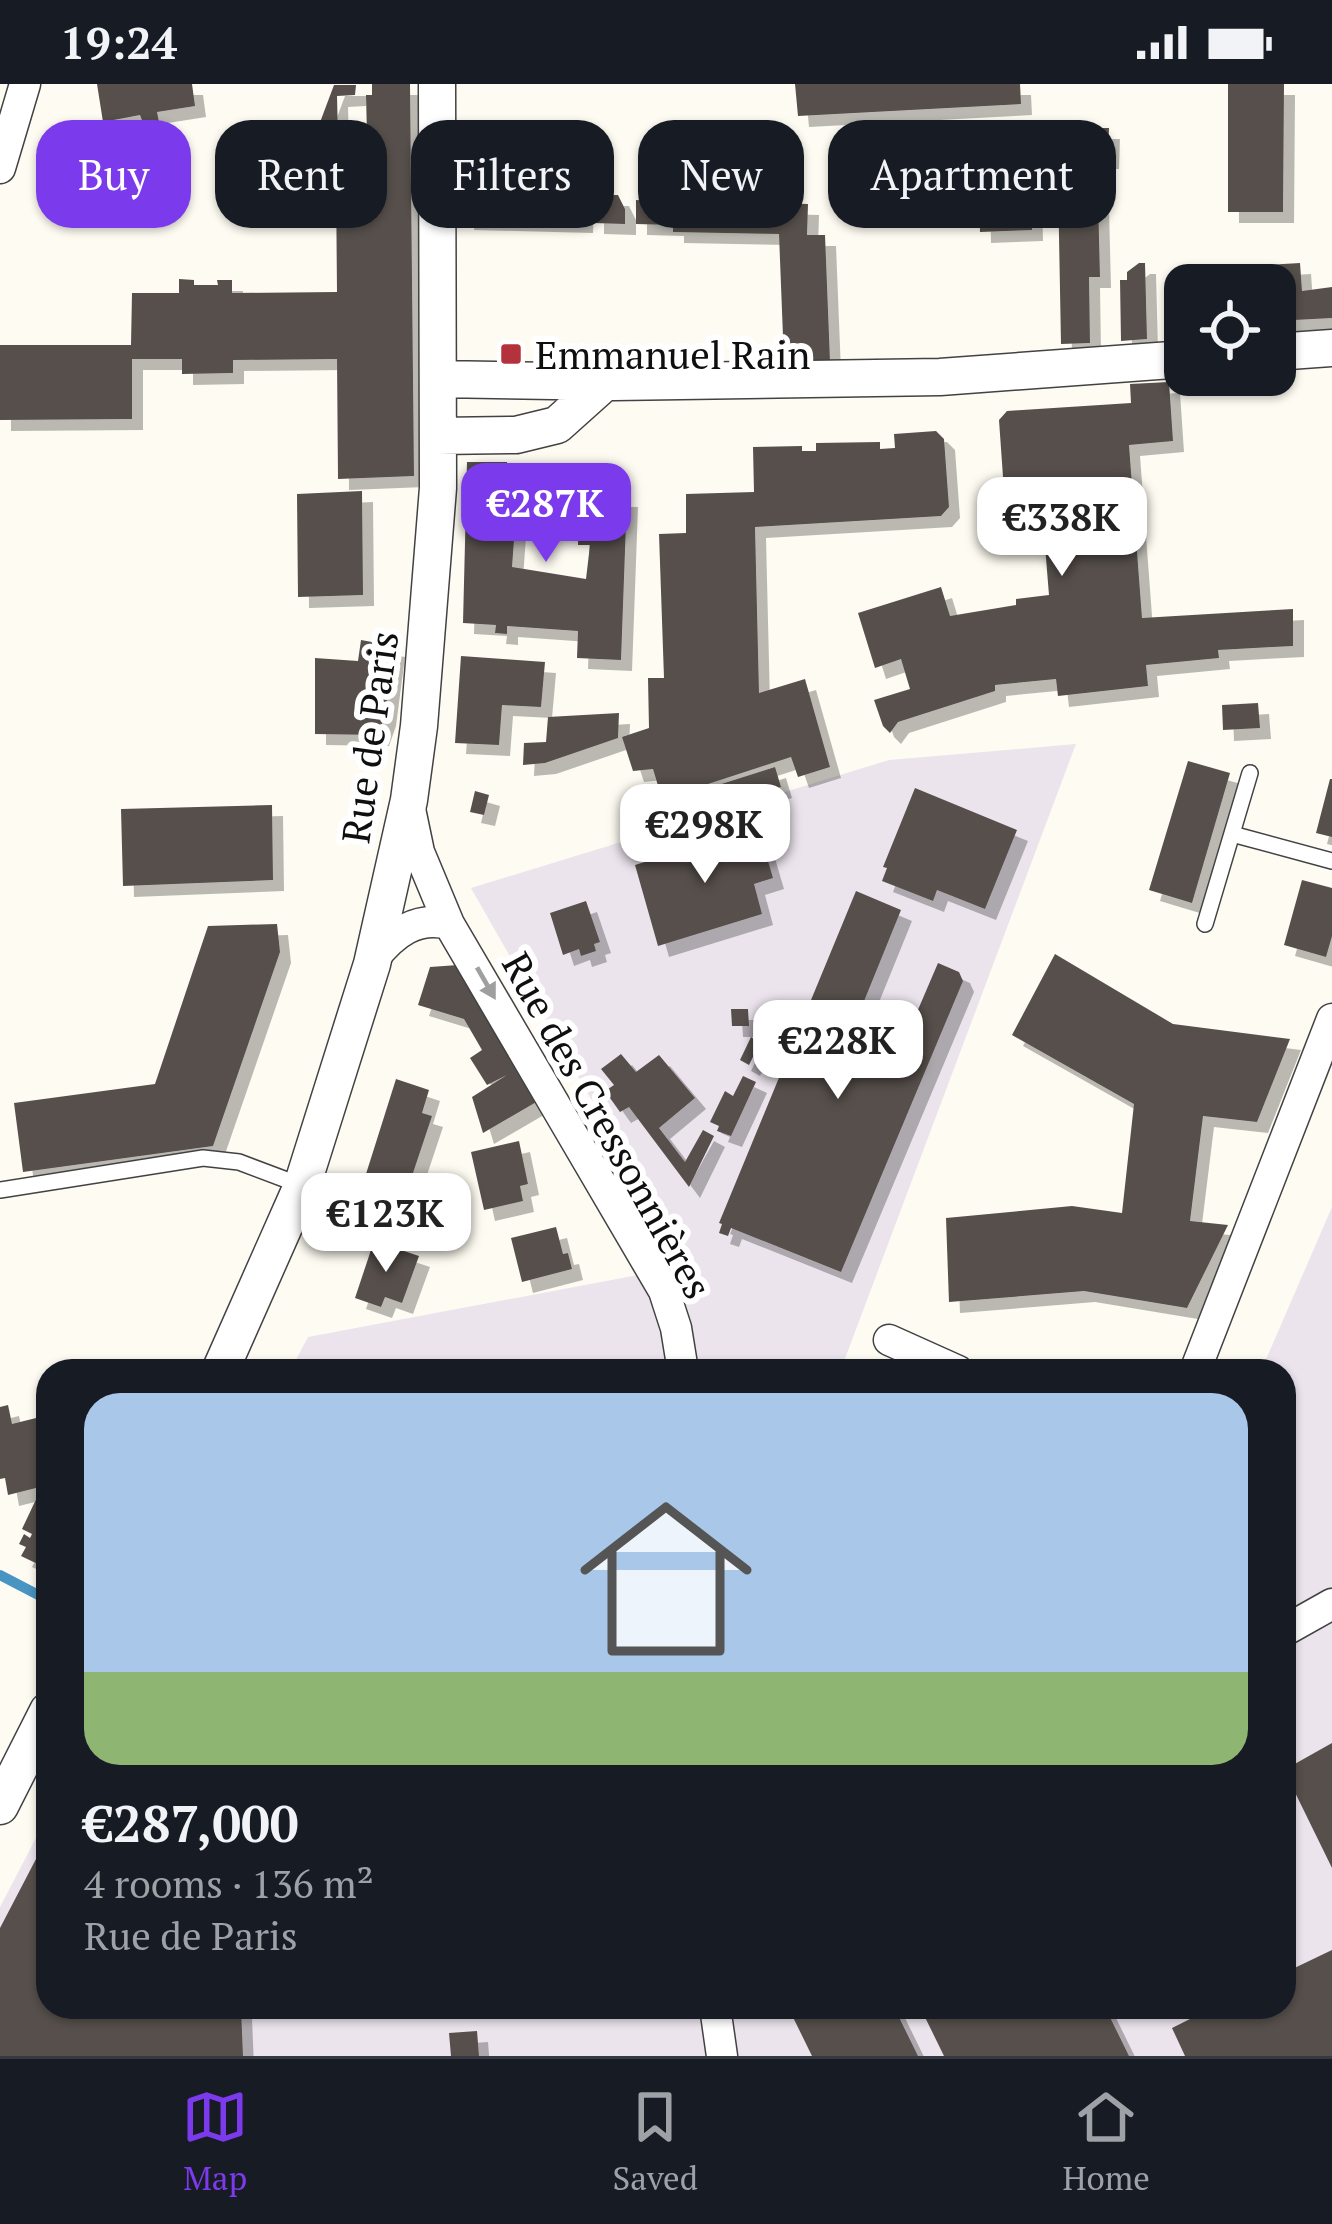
<!DOCTYPE html>
<html lang="en">
<head>
<meta charset="utf-8">
<style>
  body { margin:0; font-family:"PT Serif",serif; background:#20242c; color:#f1f3f6; height:100vh; display:flex; flex-direction:column; font-size:45px; white-space:nowrap }
  * { box-sizing:border-box; margin:0 }
  p { font-size:39px; color:#9ea1a6 }
  .icon { flex:none; width:66px; height:66px; fill:none; stroke:currentColor; stroke-width:2; stroke-linecap:round; stroke-linejoin:round }
  .map { position:relative; flex:1; overflow:hidden }
  .details { position:absolute; left:36px; top:1275px; width:1260px; height:660px; display:flex; flex-direction:column; background:#171b24; border-radius:36px; box-shadow:0 3px 9px #0004 }
  .details>* { flex:none }
  .guide { position:absolute; left:36px; top:36px; width:1260px; height:108px; display:flex; gap:24px }
  .buttons { position:absolute; left:1164px; top:180px; display:grid; gap:24px }
  .buttons a { display:grid; place-items:center; width:132px; height:132px; border-radius:24px; background:#171b24; box-shadow:0 3px 9px #0004; font-size:60px }
  .price { position:absolute; translate:-50% -102px; padding:0 27px; border-radius:24px; background:#fff; color:#222; font-size:39px; line-height:78px; filter:drop-shadow(0 3px 6px #0008) }
  .price::after { content:''; position:absolute; left:50%; top:72px; width:36px; height:27px; margin-left:-18px; background:inherit; clip-path:polygon(0 0,100% 0,50% 100%) }
  .price.on { background:#7c3aed; color:#fff }
  ul { padding:0; list-style:none }
  li { display:grid; align-content:center; gap:24px; height:636px; padding:0 48px }
  li span { display:grid; place-items:center; height:372px; border-radius:36px; color:#555 }
  li>.icon { margin-inline-start:auto }
  span .icon { width:216px; height:216px; fill:#fffc; stroke-width:1 }
  li b { font-size:51px }
  .chip { padding:0 42px; border-radius:36px; background:#171b24; box-shadow:0 3px 9px #0004; font-size:42px; line-height:108px }
  .chip.on { background:#7c3aed; color:#fff }
  .status { display:flex; justify-content:space-between; align-items:center; height:84px; padding:0 60px; background:#171b24; direction:ltr }
  .status svg { height:33px; fill:currentColor }
  .menu { display:flex; justify-content:space-around; align-items:center; height:168px; border-top:3px solid #363941; background:#171b24; font-size:33px; color:#9ea1a6 }
  .menu a { display:grid; justify-items:center; gap:6px }
  .menu .on { color:#7c3aed }
  .map>svg:first-child { display:block }
  .industrial { fill:#ece4ed }
  .lines { fill:none; stroke-linecap:round; stroke-linejoin:round }
  .stream { stroke:#4894c2; stroke-width:10 }
  .building { fill:#57504c; filter:url(#shadow) }
  .service-casing { stroke:#424242; stroke-width:18 }
  .minor-casing { stroke:#424242; stroke-width:33 }
  .tertiary-casing { stroke:#424242; stroke-width:39 }
  .service { stroke:#fff; stroke-width:15 }
  .minor { stroke:#fff; stroke-width:30 }
  .tertiary { stroke:#fff; stroke-width:36 }
  .oneway { fill:#9f9f9f }
  .poi-dot { fill:#b4323b; stroke:#fff; stroke-width:4.5 }
  .labels { text-anchor:middle; dominant-baseline:central; stroke-width:12; stroke-linejoin:round; paint-order:stroke }
  .poi-label { font-size:39px; fill:#0f0f0f; stroke:#fff; text-anchor:start }
  .street-label { font-size:39px; fill:#0f0f0f; stroke:#fff }
</style>
</head>
<body>
<div class="status"><b>19:24</b><svg viewBox="0 0 49 12"><path d="M0 12V9h3v3zM5 12V6h3v6zM10 12V3h3v9zM15 12V0h3v12zM26 1h20v11H26zM47 4h2v5h-2z"/></svg></div>
<div class="map">
<svg width="1332" height="1972" viewBox="0 0 1332 1972">
  <defs>
    <filter id="shadow"><feDropShadow dx="11" dy="11" stdDeviation="0" flood-color="#0004"/></filter>
  </defs>
  <rect width="100%" height="100%" fill="#fefbf2"/>
  <path class="industrial" d="M1076 660 843 1280 855 1287H290L308 1253 686 1182 471 804 889 676Z
    M1332 1123V1972H0V1823L48 1731V1923H1284V1287H1261Z"/>
  <g class="lines">
    <path class="stream" d="M0 1491 48 1516"/>
  </g>
  <path class="building" d="M97 0H192L195 22 157 28 159 38 154 45 145 44 140 31 103 38Z
    M372 0H410L414 392 338 395 337 275 233 276V289L182 290V275H132V335L0 336V261H131L132 209H179V195L194 196V201H218L217 196H232V209L337 208 336 96 340 95 339 82 363 81 362 65H355V51H367L366 11H372Z
    M795 0H1020L1021 20 798 32Z
    M1228 0H1284L1283 128H1228Z
    M334 1H356L355 11 337 12 338 53 284 56V46L316 49Z
    M1057 44H1109L1108 74H1097L1100 193H1089L1090 259 1061 260Z
    M256 47V57H229V49Z
    M317 61V97L259 98 256 62Z
    M1030 65 1032 146 980 148 978 67Z
    M473 106 583 109 582 138 463 135 464 116Z
    M602 111H618L625 125V140L593 139V124Z
    M636 116 732 121 731 118 808 120 807 151H825L830 277 784 278 779 150 673 148V141L636 140Z
    M1139 179H1145L1147 255 1121 257 1120 196H1127V188Z
    M1300 179 1302 207 1332 203V234L1275 237V201H1185V234H1181L1179 186Z
    M1169 298 1173 357 1129 361 1142 534 1293 525V562L1218 566 1219 574 1146 581 1148 602 1058 612 1056 595 995 601V607L898 638 890 649 883 642 874 616 910 605 901 575 875 584 858 529 941 503 950 532 1016 521V515L1049 511 1040 400 1013 402 1003 393 999 336 1007 327 1131 319 1130 300Z
    M936 347 944 355 949 423 941 432 755 443 759 609 805 595 830 683 798 693 791 673 662 715 653 685 633 687 622 653 649 644 648 594H664L659 450 686 449V410L754 408 753 363 802 362V367H816V359L880 358V365L895 364 894 350Z
    M467 378H507L508 429H516L512 483 586 495 590 461H578L579 381 607 380 606 412H627L621 576 577 574 578 547 507 542V550L495 549 496 541 463 539Z
    M362 407 363 511 298 513 297 410Z
    M361 556 394 562 385 631 378 651 315 650V574L358 577Z
    M461 572 545 578 541 623 502 621 499 661 455 659Z
    M1258 619 1260 644 1223 646 1222 621Z
    M619 629 618 654 545 679 523 681 524 659 546 658 548 633Z
    M1188 677 1230 689 1192 819 1149 806Z
    M775 683 781 703 674 736 668 717Z
    M1330 695H1332V753L1316 749Z
    M915 704 1017 746 985 825 937 806 933 817 882 797 887 784 883 783Z
    M475 707 489 711 484 731 470 728Z
    M272 721 273 796 123 802 121 725Z
    M758 743 773 794 754 800 762 830 658 862 635 781Z
    M1302 796 1332 804V852L1326 873 1284 861Z
    M856 807 901 826 858 932 898 949 909 925 917 928 938 879 959 888 963 897 841 1188 731 1144 728 1152 719 1149 722 1140 719 1139Z
    M586 817 600 858 594 860 596 867 581 872 579 865 563 871 550 829Z
    M277 840 280 868 213 1062 23 1088 14 1019 155 1000 208 842Z
    M1055 870 1173 940 1290 955 1257 1038 1203 1032 1190 1137 1228 1141 1187 1224 1084 1207 949 1218 946 1134 1072 1122 1122 1129 1134 1020 1012 951Z
    M458 881 538 1017 483 1049 472 1013 507 991 487 1001 470 974 482 966 464 935 418 921 430 883Z
    M731 925H748L749 942H732Z
    M751 953 760 959 749 981 740 976Z
    M621 970 636 988 659 971 695 1014 659 1044 685 1078 703 1046 714 1052 689 1103 629 1023 620 1028 605 1007 614 1001 601 985Z
    M743 992 756 998 731 1052 717 1047 719 1042 710 1038 725 1007 733 1012Z
    M396 995 429 1006 422 1029 432 1032 400 1128 360 1109Z
    M519 1057 528 1100 520 1102 523 1117 484 1126 471 1068Z
    M556 1143 563 1170 568 1169 572 1185 522 1198 511 1154Z
    M374 1157 419 1172 402 1219 385 1213 381 1223 355 1214Z
    M8 1321 12 1340 48 1331V1401L8 1411 5 1394 0 1395V1323Z
    M40 1407 48 1411 46 1484 21 1472 26 1463 19 1460 24 1450 30 1454 32 1450 22 1445Z
    M1332 1659V1784L1284 1686Z
    M48 1752V1923H241L243 1972H0V1844Z
    M1332 1866V1972H1185L1172 1944 1214 1923H1284V1889Z
    M788 1923H894L918 1972H812Z
    M920 1923H1105L1129 1972H944Z
    M477 1947 479 1972H451L449 1949Z"/>
  <g class="lines">
    <defs>
      <path id="service" d="M1232 750 1332 777
        M1205 840 1250 689
        M0 1106 203 1074 239 1078 300 1101"/>
      <path id="minor" d="M0 84 25 0
        M410 725 419 768 449 840 664 1207 676 1244 683 1287
        M374 874C394 849 416 832 449 840
        M889 1256 958 1287
        M1195 1287 1332 935
        M1284 1547 1332 1520
        M715 1923 722 1972"/>
      <path id="tertiary" d="M1275 268 1332 264
        M438 295 614 298 940 293 1185 275
        M438 352 516 351 557 341 605 298
        M220 1287 302 1102 372 880 409 716 419 642 438 404 437 0
        M0 1722 48 1627"/>
    </defs>
    <use href="#service" class="service-casing"/>
    <use href="#minor" class="minor-casing"/>
    <use href="#tertiary" class="tertiary-casing"/>
    <use href="#service" class="service"/>
    <use href="#minor" class="minor"/>
    <use href="#tertiary" class="tertiary"/>
  </g>
  <defs><path id="oneway-solid" d="M-6-.8H1V-3.2L6.5 0L1 3.2V.8H-6Z" transform="scale(3)"/></defs>
  <use class="oneway" href="#oneway-solid" transform="translate(486 899) rotate(60)"/>
  <rect class="poi-dot" x="499" y="258" width="24" height="24" rx="6"/>
  <g class="labels">
    <g class="poi-label">
      <text x="535" y="270">Emmanuel Rain</text>
    </g>
    <g class="street-label">
      <text transform="translate(369 653) rotate(-82)">Rue de Paris</text>
      <text transform="translate(608 1041) rotate(61)">Rue des Cressonnières</text>
    </g>
  </g>
</svg>
<div class="buttons">
<a><svg class="icon" aria-label="locate" viewBox="0 0 24 24"><circle cx="12" cy="12" r="6"/><path d="M12 2v4M12 18v4M2 12h4M18 12h4"/></svg></a>
</div>
<b class="price on" style="left:546px;top:481px">€287K</b>
<b class="price" style="left:1062px;top:495px">€338K</b>
<b class="price" style="left:705px;top:802px">€298K</b>
<b class="price" style="left:838px;top:1018px">€228K</b>
<b class="price" style="left:386px;top:1191px">€123K</b>
<div class="guide">
<a class="chip on">Buy</a>
<a class="chip">Rent</a>
<a class="chip">Filters</a>
<a class="chip">New</a>
<a class="chip">Apartment</a>
</div>
<section class="details">
<ul>
<li><span style="background:linear-gradient(#a9c7e8 75%,#8fb573 0)"><svg class="icon" aria-label="home" viewBox="0 0 24 24"><path d="M3 11l9-7 9 7M6 9v11h12V9"/></svg></span><div><b>€287,000</b><p>4 rooms · 136 m²</p><p>Rue de Paris</p></div></li>
</ul>
</section>
</div>
<nav class="menu">
<a class="on"><svg class="icon" aria-label="map" viewBox="0 0 24 24"><path d="M3 6l6-2 6 2 6-2v14l-6 2-6-2-6 2zM9 4v14M15 6v14"/></svg>Map</a>
<a><svg class="icon" aria-label="saved" viewBox="0 0 24 24"><path d="M7 4h10v16l-5-4-5 4z"/></svg>Saved</a>
<a><svg class="icon" aria-label="home" viewBox="0 0 24 24"><path d="M3 11l9-7 9 7M6 9v11h12V9"/></svg>Home</a>
</nav>
</body>
</html>
